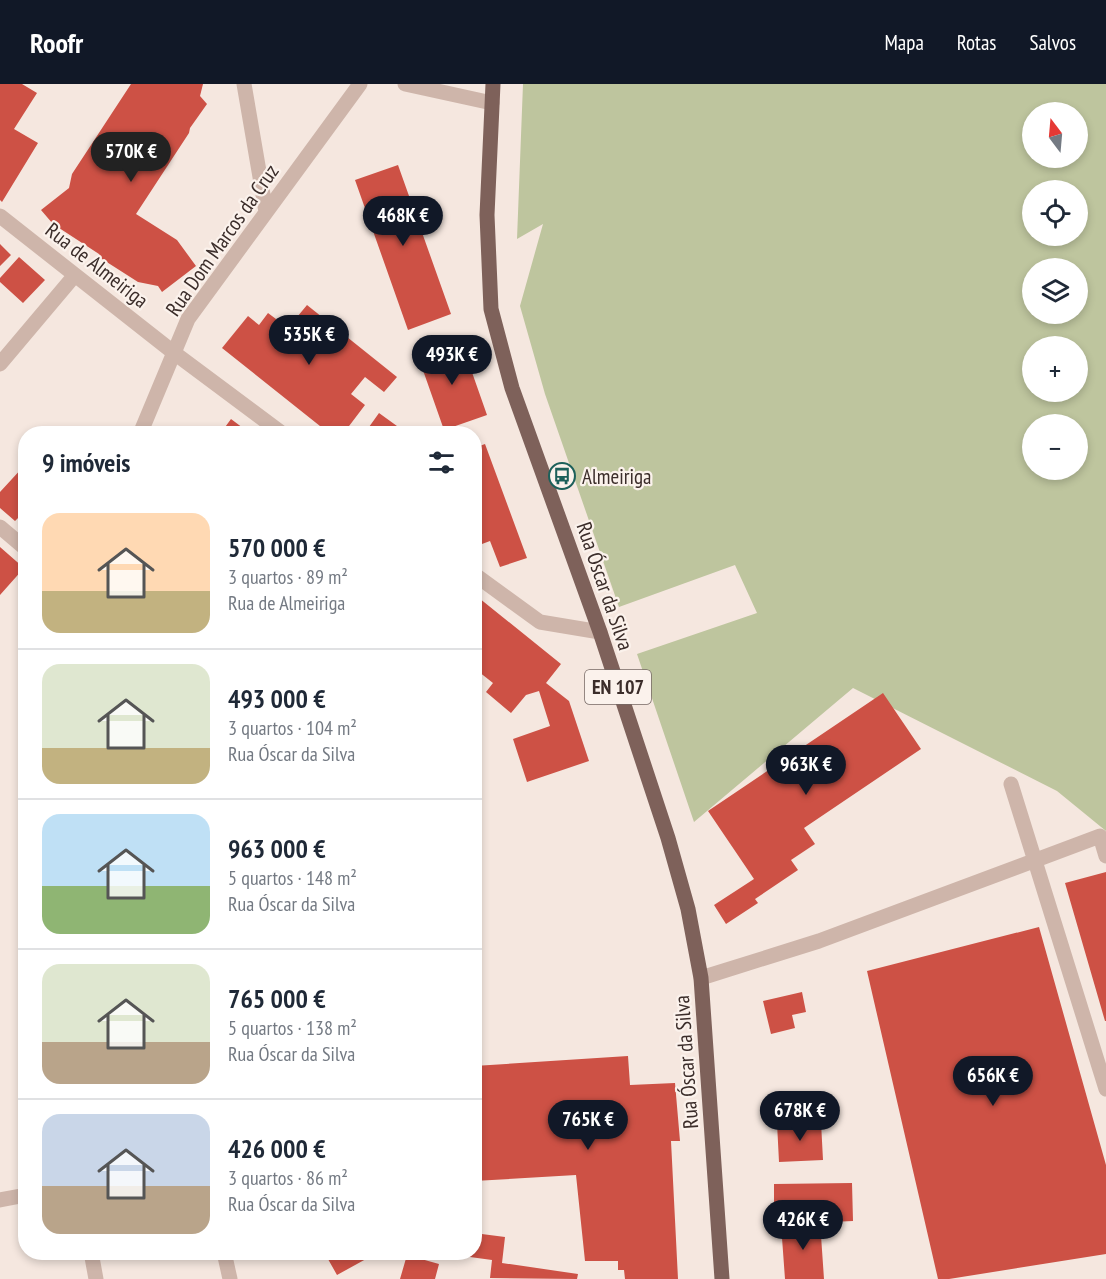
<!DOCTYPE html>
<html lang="pt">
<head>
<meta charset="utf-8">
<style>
  body { margin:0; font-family:"PT Sans Narrow",sans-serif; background:#f6f6f7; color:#1f2937; height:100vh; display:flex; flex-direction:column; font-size:22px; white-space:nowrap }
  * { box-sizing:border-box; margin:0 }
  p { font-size:20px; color:#747a83 }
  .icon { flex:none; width:33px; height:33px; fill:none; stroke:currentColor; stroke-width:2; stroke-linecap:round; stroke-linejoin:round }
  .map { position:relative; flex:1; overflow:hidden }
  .side { position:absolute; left:18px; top:342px; width:464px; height:834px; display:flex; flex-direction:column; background:#fff; border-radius:24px; box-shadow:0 3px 9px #0003 }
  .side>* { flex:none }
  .needle { width:39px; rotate:344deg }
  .tools { position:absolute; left:1022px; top:18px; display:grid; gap:12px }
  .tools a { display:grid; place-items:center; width:66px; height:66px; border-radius:50%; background:#fff; box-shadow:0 3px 9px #0003; font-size:30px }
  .price { position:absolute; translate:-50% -51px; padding:0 14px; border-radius:21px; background:#111827; color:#fff; font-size:20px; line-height:39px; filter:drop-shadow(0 2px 3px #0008) }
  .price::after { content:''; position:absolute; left:50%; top:36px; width:18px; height:14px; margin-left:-9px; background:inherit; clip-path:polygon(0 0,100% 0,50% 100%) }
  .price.on { background:#222; color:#fff }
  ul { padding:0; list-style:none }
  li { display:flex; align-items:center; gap:18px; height:150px; padding:0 24px }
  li+li { border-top:2px solid #e0e1e3 }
  li span { display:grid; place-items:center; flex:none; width:168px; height:120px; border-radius:18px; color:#555 }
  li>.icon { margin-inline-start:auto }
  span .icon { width:72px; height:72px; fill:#fffc; stroke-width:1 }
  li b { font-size:26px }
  h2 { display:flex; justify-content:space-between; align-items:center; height:72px; padding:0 24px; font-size:26px }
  header { display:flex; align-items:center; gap:36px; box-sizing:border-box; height:84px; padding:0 30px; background:#111827; color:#fff }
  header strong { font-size:28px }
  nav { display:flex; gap:33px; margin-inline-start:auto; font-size:21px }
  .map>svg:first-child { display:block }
  .green { fill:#bec59e; fill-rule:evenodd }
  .building { fill:#cd5145 }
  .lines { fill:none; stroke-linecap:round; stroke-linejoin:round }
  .minor { stroke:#ceb5aa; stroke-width:15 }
  .major { stroke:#7e615a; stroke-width:15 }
  .labels { text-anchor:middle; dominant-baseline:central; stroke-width:4.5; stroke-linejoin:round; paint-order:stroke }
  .shield { fill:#fbf2ec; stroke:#756864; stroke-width:1.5 }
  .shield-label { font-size:20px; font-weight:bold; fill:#3b2d2a }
  .street-label { font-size:21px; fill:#3b2d2a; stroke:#fbf2ec }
  .poi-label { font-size:21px; fill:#3b2d2a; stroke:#fbf2ec; text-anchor:start }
</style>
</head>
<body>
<header>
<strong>Roofr</strong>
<nav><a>Mapa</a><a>Rotas</a><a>Salvos</a></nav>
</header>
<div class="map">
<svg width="1106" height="1195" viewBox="0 0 1106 1195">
  <rect width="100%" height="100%" fill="#f5e7df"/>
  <path class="green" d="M523 0H1106V747L1057 707 853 604 694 738 637 570 757 529 735 481 619 523 545 310 520 222 543 140 517 155ZM1032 28H1077V74H1032ZM1032 106H1077V152H1032ZM1032 184H1077V230H1032ZM1032 262H1077V308H1032ZM1032 340H1077V386H1032Z"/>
  <path class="building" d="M0 0H22L37 9 14 45 38 59 2 118 0 116Z
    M131 0H203L200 12 207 20 190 44 189 49 136 130 177 156 196 182 162 208 158 202 138 198 102 175 99 170 53 140 41 126 69 104 72 90Z
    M398 81 451 230 408 246 355 96Z
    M0 160 11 171 0 182Z
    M19 173 45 196 23 219 0 198V194Z
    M307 221 397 293 384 308 365 293 351 310 365 321 343 350H330L222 264 248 232 259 241 268 229 288 244Z
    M461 257 487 331 444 346 418 272Z
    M379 329 408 350H364Z
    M231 335 251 350H220Z
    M485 360 527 474 500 483 490 457 474 463V364Z
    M23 383 26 386V426L15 437 0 424V408Z
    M0 463 24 484 0 511Z
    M474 510 561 580 546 599 569 617 589 677 527 698 513 655 550 642 539 607 526 611 511 629 486 608 493 599 474 584Z
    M883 609 921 665 804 744 815 760 791 776 798 786 755 815 758 819 726 840 714 821 754 795 708 727Z
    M1106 788V937H1105L1065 799Z
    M1039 843 1106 1081V1170L949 1195H938L867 887Z
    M802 908 806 928 792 931 795 944 771 950 763 917Z
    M628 972 630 1001 675 999 680 1057H671L678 1195H625L624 1186H618V1177H585L576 1091 474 1097V982Z
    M821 1038 823 1076 779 1078 777 1039Z
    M852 1099 853 1137 831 1138V1124L774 1125V1100Z
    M820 1137 824 1195H785L781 1140Z
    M474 1149 505 1153 502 1179 578 1190 577 1195 490 1194 492 1176 448 1170V1168H474Z
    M324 1168H362L366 1175 337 1191Z
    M407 1171 439 1180 435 1195H400Z"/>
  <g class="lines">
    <path class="minor" d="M244 0 266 128
      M405 0 492 19
      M0 132 173 268 283 350
      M0 280 75 191
      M140 350 188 235 360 0
      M0 443 26 465
      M474 490 540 538 600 548
      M1011 700 1106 1005
      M701 894 819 857 1100 752 1106 772
      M0 1116 26 1111
      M91 1168 96 1195
      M224 1168 230 1195"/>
    <path class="major" d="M493 0 487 131 491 225 512 304 600 548 668 754 688 825 701 894 722 1195"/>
  </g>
  <defs>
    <symbol id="bus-ring" viewBox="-11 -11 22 22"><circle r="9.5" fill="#fbf2ec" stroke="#1c605a" stroke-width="1.5"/><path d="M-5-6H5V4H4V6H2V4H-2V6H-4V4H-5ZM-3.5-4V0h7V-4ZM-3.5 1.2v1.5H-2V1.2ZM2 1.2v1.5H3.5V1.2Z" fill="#1c605a"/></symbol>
  </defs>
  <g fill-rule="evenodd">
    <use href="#bus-ring" x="547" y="377" width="30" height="30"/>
  </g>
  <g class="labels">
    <rect class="shield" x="585" y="586" width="66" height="34" rx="4.5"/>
    <g class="shield-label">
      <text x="618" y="603">EN 107</text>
    </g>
    <g class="street-label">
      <text transform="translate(222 156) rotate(-55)">Rua Dom Marcos da Cruz</text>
      <text transform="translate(97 181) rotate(38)">Rua de Almeiriga</text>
      <text transform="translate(605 502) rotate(71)">Rua Óscar da Silva</text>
      <text transform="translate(686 978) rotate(-94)">Rua Óscar da Silva</text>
    </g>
    <g class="poi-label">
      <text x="582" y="392">Almeiriga</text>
    </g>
  </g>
</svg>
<div class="tools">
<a><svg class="needle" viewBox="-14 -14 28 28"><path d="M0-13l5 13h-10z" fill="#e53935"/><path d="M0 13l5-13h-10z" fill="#747a83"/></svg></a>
<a><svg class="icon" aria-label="locate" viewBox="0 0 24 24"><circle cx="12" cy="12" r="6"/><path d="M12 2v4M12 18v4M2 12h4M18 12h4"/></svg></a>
<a><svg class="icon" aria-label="layers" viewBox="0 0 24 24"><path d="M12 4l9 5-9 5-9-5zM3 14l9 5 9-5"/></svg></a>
<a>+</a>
<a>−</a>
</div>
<b class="price on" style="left:131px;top:99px">570K €</b>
<b class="price" style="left:403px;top:163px">468K €</b>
<b class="price" style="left:309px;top:282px">535K €</b>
<b class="price" style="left:452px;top:302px">493K €</b>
<b class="price" style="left:806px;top:712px">963K €</b>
<b class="price" style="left:993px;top:1023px">656K €</b>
<b class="price" style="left:800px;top:1058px">678K €</b>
<b class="price" style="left:588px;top:1067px">765K €</b>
<b class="price" style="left:803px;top:1167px">426K €</b>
<section class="side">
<h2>9 imóveis<svg class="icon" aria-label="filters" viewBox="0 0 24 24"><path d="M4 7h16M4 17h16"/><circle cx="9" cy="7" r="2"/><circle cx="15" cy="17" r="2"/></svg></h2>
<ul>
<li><span style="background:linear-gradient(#ffd9b3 65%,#c2b280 0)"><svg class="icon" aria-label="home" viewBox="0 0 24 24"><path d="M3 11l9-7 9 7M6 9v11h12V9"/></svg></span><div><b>570 000 €</b><p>3 quartos · 89 m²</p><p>Rua de Almeiriga</p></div></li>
<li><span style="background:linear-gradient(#dfe7d0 70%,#c2b280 0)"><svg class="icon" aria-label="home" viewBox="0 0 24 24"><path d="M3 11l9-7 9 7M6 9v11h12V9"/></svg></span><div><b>493 000 €</b><p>3 quartos · 104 m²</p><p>Rua Óscar da Silva</p></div></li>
<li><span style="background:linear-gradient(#bfe0f5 60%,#8fb573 0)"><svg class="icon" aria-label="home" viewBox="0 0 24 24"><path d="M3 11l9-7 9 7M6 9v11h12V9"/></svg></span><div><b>963 000 €</b><p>5 quartos · 148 m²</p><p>Rua Óscar da Silva</p></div></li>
<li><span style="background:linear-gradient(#dfe7d0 65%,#b9a48a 0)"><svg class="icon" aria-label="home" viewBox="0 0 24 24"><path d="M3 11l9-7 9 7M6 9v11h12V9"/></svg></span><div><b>765 000 €</b><p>5 quartos · 138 m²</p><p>Rua Óscar da Silva</p></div></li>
<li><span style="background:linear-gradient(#c9d6e8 60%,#b9a48a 0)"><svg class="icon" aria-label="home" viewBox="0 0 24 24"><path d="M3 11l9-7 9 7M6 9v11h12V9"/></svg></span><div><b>426 000 €</b><p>3 quartos · 86 m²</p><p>Rua Óscar da Silva</p></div></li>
</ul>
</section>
</div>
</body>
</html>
